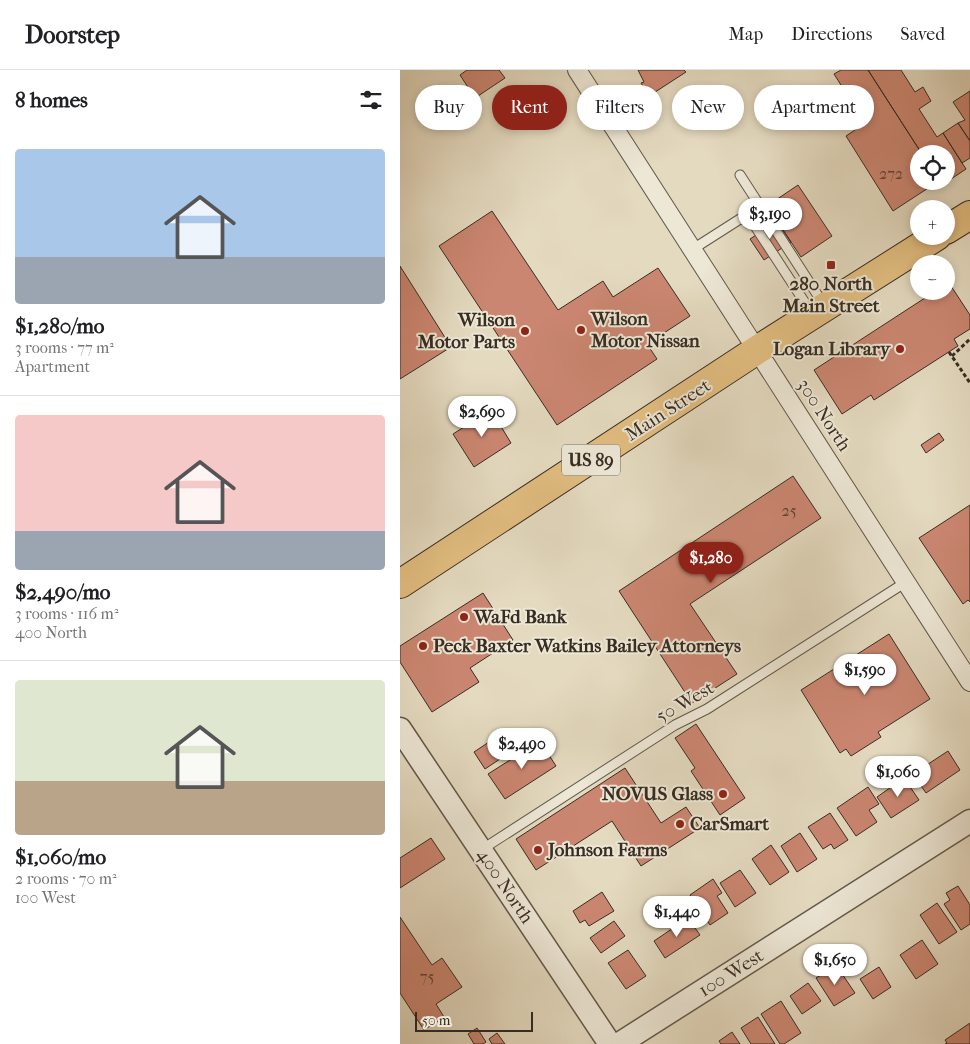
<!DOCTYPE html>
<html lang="en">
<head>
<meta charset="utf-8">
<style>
  body { margin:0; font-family:"IM FELL French Canon",serif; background:#f6f6f6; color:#202124; height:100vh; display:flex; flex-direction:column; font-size:19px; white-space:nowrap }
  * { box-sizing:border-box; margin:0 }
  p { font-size:16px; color:#757577 }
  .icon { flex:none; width:28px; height:28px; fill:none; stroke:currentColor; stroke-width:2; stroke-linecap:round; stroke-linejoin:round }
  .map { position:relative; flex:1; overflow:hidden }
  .panel { display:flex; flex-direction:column; background:#fff; width:400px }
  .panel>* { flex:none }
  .top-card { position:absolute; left:15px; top:15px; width:475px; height:45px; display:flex; gap:10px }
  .fabs { position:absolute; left:510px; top:75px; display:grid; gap:10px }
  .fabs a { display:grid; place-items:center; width:45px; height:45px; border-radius:50%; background:#fff; box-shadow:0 2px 8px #0003; font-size:25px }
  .scale { position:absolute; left:15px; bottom:12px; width:118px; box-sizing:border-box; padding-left:5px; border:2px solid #372d22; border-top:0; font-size:14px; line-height:18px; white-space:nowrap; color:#372d22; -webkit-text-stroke:4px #ede7d6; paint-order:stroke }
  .price { position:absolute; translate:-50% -42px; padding:0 11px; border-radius:18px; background:#fff; color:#222; font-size:16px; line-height:32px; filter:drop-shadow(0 1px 2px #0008) }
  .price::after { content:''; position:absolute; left:50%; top:30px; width:15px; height:11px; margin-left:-8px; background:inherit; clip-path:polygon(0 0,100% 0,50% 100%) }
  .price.current { background:#8f2418; color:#fff }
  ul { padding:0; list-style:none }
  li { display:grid; align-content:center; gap:10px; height:265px; padding:0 15px }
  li+li { border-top:1px solid #e0e0e0 }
  li span { display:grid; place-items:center; height:155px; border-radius:5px; color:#555 }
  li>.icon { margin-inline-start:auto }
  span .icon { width:90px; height:90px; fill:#fffc; stroke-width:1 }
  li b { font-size:21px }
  h2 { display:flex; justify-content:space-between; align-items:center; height:60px; padding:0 15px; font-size:21px }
  .chip { padding:0 18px; border-radius:22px; background:#fff; box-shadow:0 2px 8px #0003; font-size:18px; line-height:45px }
  .chip.current { background:#8f2418; color:#fff }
  header { display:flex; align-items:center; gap:30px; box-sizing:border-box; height:70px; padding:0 25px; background:#fff; border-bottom:1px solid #e0e0e0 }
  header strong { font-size:24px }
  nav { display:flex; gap:28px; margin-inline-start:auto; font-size:18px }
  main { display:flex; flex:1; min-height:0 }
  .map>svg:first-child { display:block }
  .building { fill:#cb8671; stroke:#372d22 }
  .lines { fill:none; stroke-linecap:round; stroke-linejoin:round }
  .service-casing { stroke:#62584a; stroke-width:11 }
  .minor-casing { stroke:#62584a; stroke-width:20 }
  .tertiary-casing { stroke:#62584a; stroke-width:25 }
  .primary-casing { stroke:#372d22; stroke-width:30 }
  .path { stroke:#372d22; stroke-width:3; stroke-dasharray:4 2.5; stroke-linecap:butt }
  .service { stroke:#ede7d6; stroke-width:9 }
  .minor { stroke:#ede7d6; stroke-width:18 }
  .tertiary { stroke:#ede7d6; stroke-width:22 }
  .primary { stroke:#e2bd80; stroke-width:28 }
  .poi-dot { fill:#8f2418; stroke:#ede7d6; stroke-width:2 }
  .labels { text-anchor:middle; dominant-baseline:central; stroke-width:4; stroke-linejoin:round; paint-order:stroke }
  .number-label { font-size:16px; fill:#5c4336 }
  .shield { fill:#ede7d6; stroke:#6e6558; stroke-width:1 }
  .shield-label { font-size:18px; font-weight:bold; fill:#372d22 }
  .poi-label { font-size:19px; font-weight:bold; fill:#372d22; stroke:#ede7d6; text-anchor:start }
  .street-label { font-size:19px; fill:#372d22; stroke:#ede7d6 }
</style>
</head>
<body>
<header>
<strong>Doorstep</strong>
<nav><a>Map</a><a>Directions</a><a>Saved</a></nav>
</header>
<main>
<section class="panel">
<h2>8 homes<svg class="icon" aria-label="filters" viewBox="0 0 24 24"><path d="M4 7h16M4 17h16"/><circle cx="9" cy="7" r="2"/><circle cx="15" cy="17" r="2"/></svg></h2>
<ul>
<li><span style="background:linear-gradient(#a9c7e8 70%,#9aa5b1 0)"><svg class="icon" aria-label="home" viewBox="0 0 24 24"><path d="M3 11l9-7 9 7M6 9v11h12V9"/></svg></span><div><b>$1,280/mo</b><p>3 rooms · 77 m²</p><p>Apartment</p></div></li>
<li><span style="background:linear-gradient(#f6c9c9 75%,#9aa5b1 0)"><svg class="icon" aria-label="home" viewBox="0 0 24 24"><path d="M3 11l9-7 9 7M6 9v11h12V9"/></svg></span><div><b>$2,490/mo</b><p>3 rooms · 116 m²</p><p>400 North</p></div></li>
<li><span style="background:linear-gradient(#dfe7d0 65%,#b9a48a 0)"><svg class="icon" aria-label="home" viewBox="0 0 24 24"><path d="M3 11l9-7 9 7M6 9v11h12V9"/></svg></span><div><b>$1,060/mo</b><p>2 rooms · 70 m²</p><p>100 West</p></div></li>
</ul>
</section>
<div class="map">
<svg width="570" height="974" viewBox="0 0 570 974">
  <rect width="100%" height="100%" fill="#e4dac0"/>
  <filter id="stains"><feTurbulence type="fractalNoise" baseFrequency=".004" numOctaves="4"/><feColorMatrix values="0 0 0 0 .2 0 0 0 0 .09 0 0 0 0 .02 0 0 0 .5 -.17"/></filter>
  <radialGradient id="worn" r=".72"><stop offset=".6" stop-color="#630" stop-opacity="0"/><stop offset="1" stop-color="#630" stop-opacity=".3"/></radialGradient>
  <path class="building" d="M67 0H99L105 8 75 28 60 5Z
    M238 0H284L286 2 249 26 241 13 244 12Z
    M441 0H468L522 84H519V111H539L493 141 446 66 458 58 453 50 460 45 434 4Z
    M468 0H501L515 22 523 17 531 31 519 39 537 67 543 63 566 99 542 115 540 111H546V84H522Z
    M570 21V71L558 53 565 50 553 32Z
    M558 53 570 71V88L562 93 543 63Z
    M398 115 432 166 401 187 367 136Z
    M92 141 158 240 203 211 213 227 258 198 290 246 247 274 257 289 157 355 39 176Z
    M377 151 391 172 364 190 350 169Z
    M0 196 51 277 0 309Z
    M551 216 570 245V259L554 269 558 276 474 330 471 325 442 344 414 300 528 226 531 230Z
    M91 340 111 373 74 397 53 364Z
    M539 363 544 370 526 383 521 375Z
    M393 406 421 448 290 534 337 604 292 633 219 521Z
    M570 435V532L568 530 563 534 519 468Z
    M83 523 113 570 70 598 79 612 32 642 0 592V576Z
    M489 564 530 629 478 662 481 667 451 686 446 679 440 683 401 620Z
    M296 654 345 728 320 745 291 701 295 698 275 668Z
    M104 662 115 679 85 699 74 682Z
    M140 671 156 696 105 729 88 704Z
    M548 681 560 700 526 723 513 704Z
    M225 698 261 753 286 737 300 758 241 796 212 751 136 800 116 769Z
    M504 708 519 730 491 748 477 727Z
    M468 717 479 734 469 740 477 752 456 766 437 738Z
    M430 743 448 770 434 779 431 774 423 779 408 757Z
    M400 763 417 789 397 802 381 776Z
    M31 768 45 789 0 818V788Z
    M371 775 389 802 370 815 352 789Z
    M340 800 356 823 335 837 320 813Z
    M313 809 322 823 317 826 328 843 310 855 290 825Z
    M558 816 570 835V854L561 860 544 834 550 830 546 823Z
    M202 822 214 841 189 856 185 850 180 853 173 841Z
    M537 833 557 862 539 874 520 845Z
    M0 847 32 895 42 888 62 917 36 934 44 947 24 960 0 923Z
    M288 848 300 865 265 888 254 871Z
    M214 851 225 866 201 883 190 868Z
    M522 870 538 894 516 909 500 885Z
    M228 880 246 906 226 919 208 893Z
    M436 895 455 923 434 936 416 908Z
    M479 897 491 917 473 929 460 909Z
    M408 913 421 931 402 944 390 926Z
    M381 931 401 963 384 974H380L361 944Z
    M358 947 375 974H351L341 958Z
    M570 953V974H545L547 973 545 970Z
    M77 958 86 972 83 974H74L68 964Z
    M332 962 340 974H321L319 971Z
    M97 963 105 974H92L89 969Z"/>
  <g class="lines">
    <defs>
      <path id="service" d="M340 105 424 235
        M293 179 340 149 351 150 411 242
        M81 780 275 655 307 639 506 512"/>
      <path id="minor" d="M177 0 570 612"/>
      <path id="tertiary" d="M0 659 210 974
        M219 974 570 751"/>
      <path id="primary" d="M546 160 570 145
        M0 514 357 280 537 166"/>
    </defs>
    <use href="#service" class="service-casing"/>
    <use href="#minor" class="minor-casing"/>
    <use href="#tertiary" class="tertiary-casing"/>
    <use href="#primary" class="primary-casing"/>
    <path class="path" d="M549 282 570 313
      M552 286 570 269"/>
    <use href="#service" class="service"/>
    <use href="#minor" class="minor"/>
    <use href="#tertiary" class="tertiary"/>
    <use href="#primary" class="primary"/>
  </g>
  <g class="poi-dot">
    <rect x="426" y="190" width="10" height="10" rx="2.5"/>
    <circle cx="181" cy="260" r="5"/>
    <circle cx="125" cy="261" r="5"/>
    <circle cx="500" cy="279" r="5"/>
    <circle cx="64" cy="547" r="5"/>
    <circle cx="23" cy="576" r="5"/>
    <circle cx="323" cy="724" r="5"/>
    <circle cx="280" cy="754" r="5"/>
    <circle cx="138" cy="780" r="5"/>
  </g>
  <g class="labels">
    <g class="number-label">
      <text x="491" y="103">272</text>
      <text x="389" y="440">25</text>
      <text x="27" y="906">75</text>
    </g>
    <rect class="shield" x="162" y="374.5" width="58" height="31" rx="4"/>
    <g class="shield-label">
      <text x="191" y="390">US 89</text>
    </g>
    <g class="poi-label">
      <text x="431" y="214" text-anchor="middle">280 North<tspan x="431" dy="22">Main Street</tspan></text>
      <text x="191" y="249">Wilson<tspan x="191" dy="22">Motor Nissan</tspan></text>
      <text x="115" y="250" text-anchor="end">Wilson<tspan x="115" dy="22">Motor Parts</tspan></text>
      <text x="490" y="279" text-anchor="end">Logan Library</text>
      <text x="74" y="547">WaFd Bank</text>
      <text x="33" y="576">Peck Baxter Watkins Bailey Attorneys</text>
      <text x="313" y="724" text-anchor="end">NOVUS Glass</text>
      <text x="290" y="754">CarSmart</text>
      <text x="148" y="780">Johnson Farms</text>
    </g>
    <g class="street-label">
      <text transform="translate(268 340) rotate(-33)">Main Street</text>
      <text transform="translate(424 345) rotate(57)">300 North</text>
      <text transform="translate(285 632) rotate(-30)">50 West</text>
      <text transform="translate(105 816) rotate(56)">400 North</text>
      <text transform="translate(331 903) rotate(-32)">100 West</text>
    </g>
  </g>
  <rect width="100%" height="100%" filter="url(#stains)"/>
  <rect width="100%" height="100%" fill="url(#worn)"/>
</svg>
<div class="fabs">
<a><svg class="icon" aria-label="locate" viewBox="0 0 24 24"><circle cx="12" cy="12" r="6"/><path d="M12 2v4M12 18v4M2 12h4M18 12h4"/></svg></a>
<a>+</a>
<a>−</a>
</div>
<div class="scale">50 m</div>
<b class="price" style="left:370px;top:170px">$3,190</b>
<b class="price" style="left:82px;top:368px">$2,690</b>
<b class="price current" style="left:311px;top:514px">$1,280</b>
<b class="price" style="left:465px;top:626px">$1,590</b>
<b class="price" style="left:122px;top:700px">$2,490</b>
<b class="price" style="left:498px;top:728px">$1,060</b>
<b class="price" style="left:277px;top:868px">$1,440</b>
<b class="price" style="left:435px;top:916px">$1,650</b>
<div class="top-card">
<a class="chip">Buy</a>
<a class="chip current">Rent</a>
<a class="chip">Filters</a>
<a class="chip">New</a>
<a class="chip">Apartment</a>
</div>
</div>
</main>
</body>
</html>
